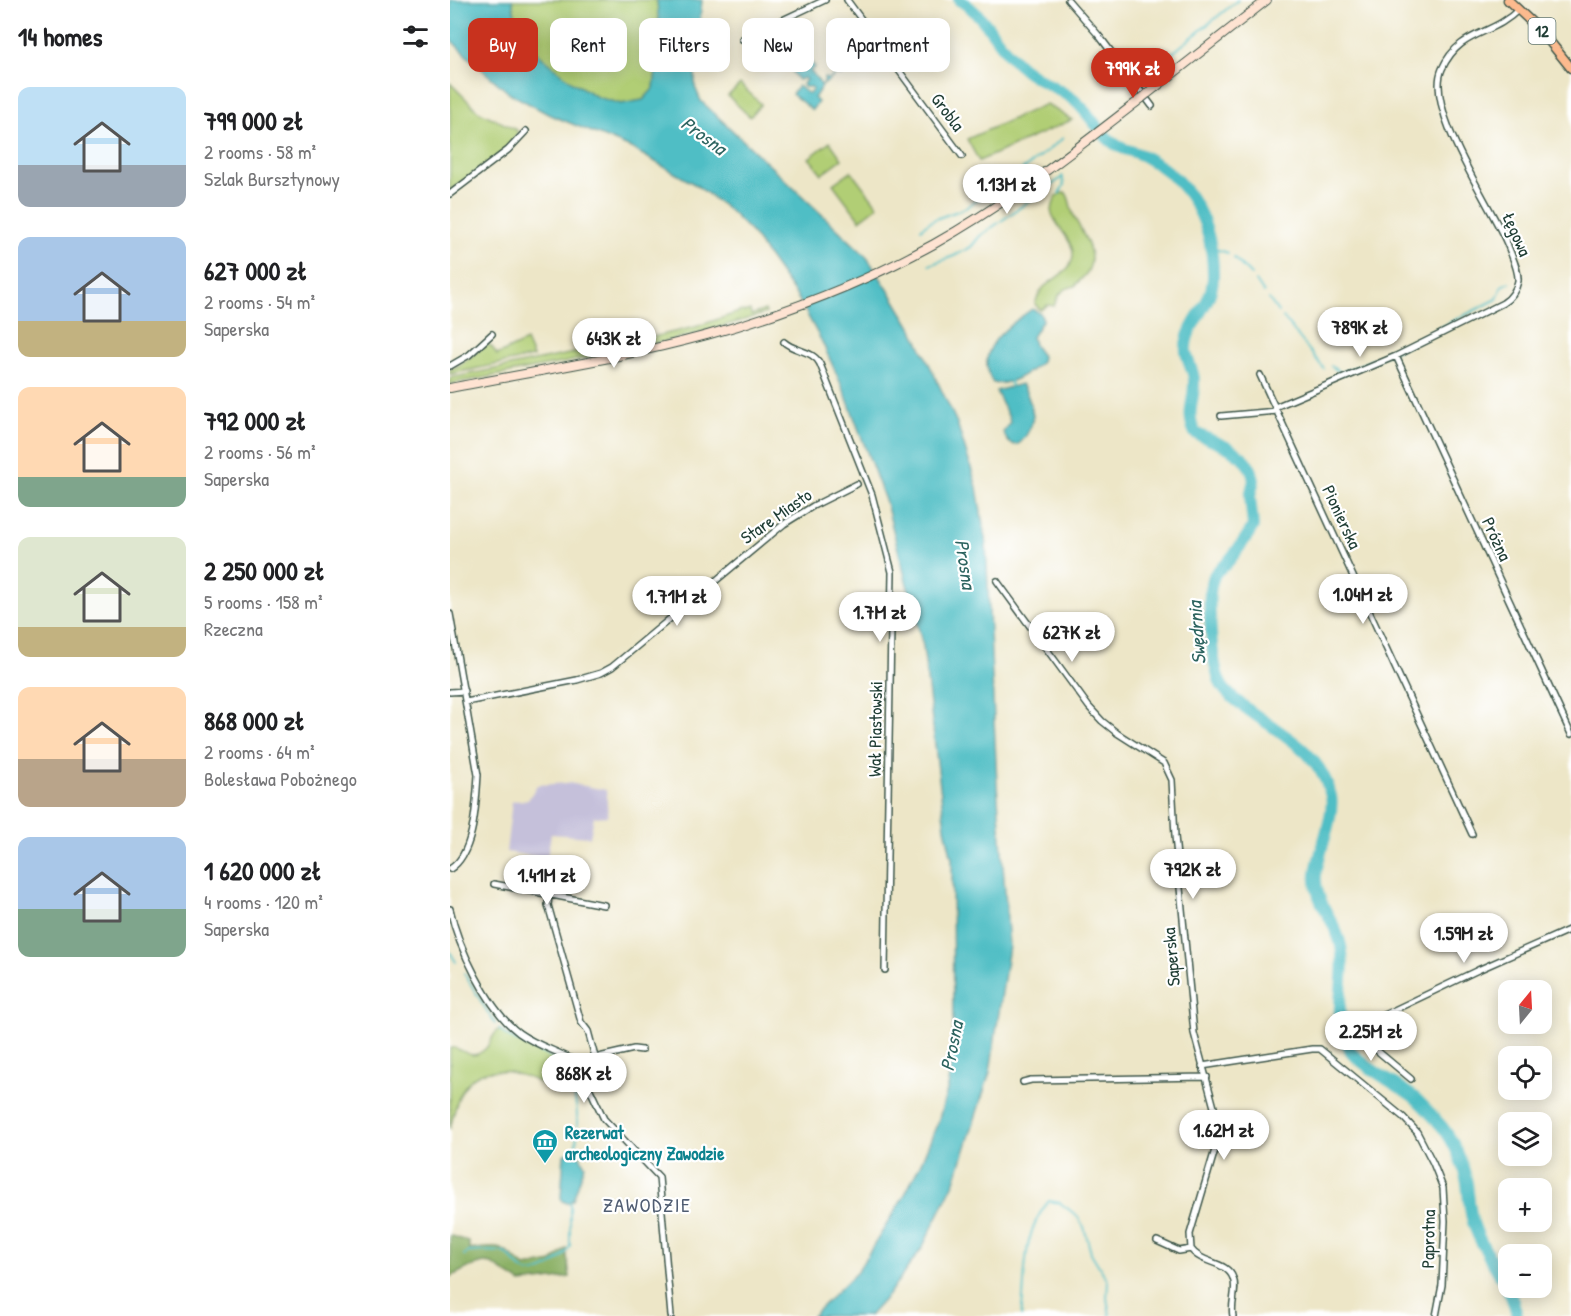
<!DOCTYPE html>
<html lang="en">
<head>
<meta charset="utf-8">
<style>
  body { margin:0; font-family:"Patrick Hand",sans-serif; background:#f6f6f6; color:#202124; height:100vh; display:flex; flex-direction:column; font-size:22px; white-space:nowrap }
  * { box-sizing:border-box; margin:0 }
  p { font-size:20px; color:#757577 }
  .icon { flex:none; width:33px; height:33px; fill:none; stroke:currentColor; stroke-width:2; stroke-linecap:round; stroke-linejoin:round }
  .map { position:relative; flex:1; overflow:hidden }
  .side { display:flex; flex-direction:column; background:#fff; width:450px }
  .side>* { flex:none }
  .banner { position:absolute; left:18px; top:18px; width:570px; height:54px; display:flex; gap:12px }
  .needle { width:39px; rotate:18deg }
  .buttons { position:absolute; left:1048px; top:980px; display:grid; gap:12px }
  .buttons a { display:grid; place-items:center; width:54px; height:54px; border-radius:12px; background:#fff; box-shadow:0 3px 15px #0003; font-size:30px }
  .price { position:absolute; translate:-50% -51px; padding:0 14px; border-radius:21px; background:#fff; color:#222; font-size:20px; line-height:39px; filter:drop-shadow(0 2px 3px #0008) }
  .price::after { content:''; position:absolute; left:50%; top:36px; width:18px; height:14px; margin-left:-9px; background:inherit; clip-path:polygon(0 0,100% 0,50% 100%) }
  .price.current { background:#c8321e; color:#fff }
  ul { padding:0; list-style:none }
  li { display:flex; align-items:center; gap:18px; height:150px; padding:0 18px }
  li span { display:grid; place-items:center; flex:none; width:168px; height:120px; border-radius:12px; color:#555 }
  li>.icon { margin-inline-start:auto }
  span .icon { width:72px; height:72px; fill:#fffc; stroke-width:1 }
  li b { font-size:26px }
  h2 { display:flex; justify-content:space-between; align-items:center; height:72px; padding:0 18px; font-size:26px }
  .tag { padding:0 21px; border-radius:12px; background:#fff; box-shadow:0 3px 15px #0003; font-size:21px; line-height:54px }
  .tag.current { background:#c8321e; color:#fff }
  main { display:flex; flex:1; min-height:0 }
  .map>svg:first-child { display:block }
  .industrial { fill:#c5c0da }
  .green { fill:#b1ce75; stroke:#688654; stroke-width:1.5 }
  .forest { fill:#8cb166; stroke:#56774d; stroke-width:1.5 }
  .water { fill:#4fbec5; stroke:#377e7c; stroke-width:1.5 }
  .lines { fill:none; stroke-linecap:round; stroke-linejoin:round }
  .stream { stroke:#4fbec5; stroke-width:2 }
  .river { stroke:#4fbec5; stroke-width:12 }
  .street-casing { stroke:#3e564a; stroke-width:8 }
  .secondary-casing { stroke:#3e564a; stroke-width:10 }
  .primary-casing { stroke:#3e564a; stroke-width:11 }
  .street { stroke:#fff; stroke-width:5 }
  .secondary { stroke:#fee3d2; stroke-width:8 }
  .primary { stroke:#fcba8e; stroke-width:8 }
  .secondary-bridge-casing { stroke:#3e564a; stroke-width:10; stroke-linecap:butt }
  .secondary-bridge { stroke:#fee3d2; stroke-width:8 }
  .labels { text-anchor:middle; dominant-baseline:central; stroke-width:4.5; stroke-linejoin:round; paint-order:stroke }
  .shield { fill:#fff; stroke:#627771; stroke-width:1.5 }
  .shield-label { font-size:16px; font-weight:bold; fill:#1f3d34 }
  .street-label { font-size:18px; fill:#1f3d34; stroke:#fff }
  .culture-label { font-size:18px; font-weight:bold; fill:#0d838f; stroke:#fff; text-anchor:start }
  .water-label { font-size:20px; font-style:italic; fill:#2d6460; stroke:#fff }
  .neighbourhood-label { font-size:20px; letter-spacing:1.5px; fill:#505d72; stroke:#fff }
</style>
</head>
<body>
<main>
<section class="side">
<h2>14 homes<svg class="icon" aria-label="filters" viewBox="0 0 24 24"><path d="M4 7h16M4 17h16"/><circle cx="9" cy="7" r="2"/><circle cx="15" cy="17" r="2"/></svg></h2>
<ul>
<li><span style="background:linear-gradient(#bfe0f5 65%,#9aa5b1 0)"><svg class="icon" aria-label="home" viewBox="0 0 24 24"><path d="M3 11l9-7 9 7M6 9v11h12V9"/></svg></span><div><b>799 000 zł</b><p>2 rooms · 58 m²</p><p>Szlak Bursztynowy</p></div></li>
<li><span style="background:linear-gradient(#a9c7e8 70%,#c2b280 0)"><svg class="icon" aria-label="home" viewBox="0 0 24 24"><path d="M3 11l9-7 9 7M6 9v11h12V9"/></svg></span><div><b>627 000 zł</b><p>2 rooms · 54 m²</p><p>Saperska</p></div></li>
<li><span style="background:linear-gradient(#ffd9b3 75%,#7fa58c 0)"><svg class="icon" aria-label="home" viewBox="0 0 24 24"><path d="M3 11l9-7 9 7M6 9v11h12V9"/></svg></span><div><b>792 000 zł</b><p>2 rooms · 56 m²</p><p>Saperska</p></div></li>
<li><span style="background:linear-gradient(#dfe7d0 75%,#c2b280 0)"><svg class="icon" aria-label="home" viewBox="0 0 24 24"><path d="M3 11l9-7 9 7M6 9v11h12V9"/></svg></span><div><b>2 250 000 zł</b><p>5 rooms · 158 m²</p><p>Rzeczna</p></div></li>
<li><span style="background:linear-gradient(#ffd9b3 60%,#b9a48a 0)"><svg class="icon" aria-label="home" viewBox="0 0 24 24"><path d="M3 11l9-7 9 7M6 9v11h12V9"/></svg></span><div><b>868 000 zł</b><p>2 rooms · 64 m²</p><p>Bolesława Pobożnego</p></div></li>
<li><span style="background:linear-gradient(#a9c7e8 60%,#7fa58c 0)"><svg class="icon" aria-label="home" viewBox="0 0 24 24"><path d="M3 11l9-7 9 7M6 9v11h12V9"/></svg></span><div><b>1 620 000 zł</b><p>4 rooms · 120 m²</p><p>Saperska</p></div></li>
</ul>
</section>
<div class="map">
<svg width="1121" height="1316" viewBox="0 0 1121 1316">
  <rect width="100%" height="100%" fill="#fff"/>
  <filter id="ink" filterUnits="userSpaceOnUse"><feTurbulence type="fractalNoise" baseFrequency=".0167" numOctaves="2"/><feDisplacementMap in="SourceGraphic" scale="12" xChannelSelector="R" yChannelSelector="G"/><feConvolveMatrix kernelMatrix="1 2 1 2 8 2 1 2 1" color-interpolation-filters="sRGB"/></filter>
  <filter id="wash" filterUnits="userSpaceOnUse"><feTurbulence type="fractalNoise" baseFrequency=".008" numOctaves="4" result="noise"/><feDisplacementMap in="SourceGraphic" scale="24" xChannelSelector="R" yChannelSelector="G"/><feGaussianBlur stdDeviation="1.35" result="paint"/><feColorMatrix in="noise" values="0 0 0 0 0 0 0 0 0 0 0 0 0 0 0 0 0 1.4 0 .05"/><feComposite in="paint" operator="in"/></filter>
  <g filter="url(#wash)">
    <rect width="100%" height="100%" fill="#ede6c7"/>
    <path class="industrial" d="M119 783 156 790 158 816 144 817 140 837 101 834 97 858 56 852 62 801 78 800 87 785Z"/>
    <path class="green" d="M62 0H207L210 39 204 88 193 100 171 104 147 97 122 82 82 49 68 30Z
      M0 83 28 111 67 130 68 132C59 154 19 176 0 191Z
      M290 84 311 104 300 117 278 96Z
      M596 104 622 120 529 161 517 139Z
      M380 142 392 159 372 174 359 158Z
      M401 171 428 206 410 220 383 184Z
      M612 193H616C621 200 620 209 624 216 631 232 648 253 638 271 635 277 629 280 625 286 612 288 608 295 604 306L598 305 590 310 585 304C587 298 589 292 594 287 606 276 628 269 622 248 617 234 605 225 601 211L606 196Z
      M300 310 301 315 315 310 316 313C213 347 106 364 0 384V378L203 337 245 327 292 311 294 312Z
      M76 341 83 357 0 374V369L10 365 37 344 42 347 47 355Z
      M49 1029C64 1044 106 1053 115 1069L110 1081 101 1088C70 1073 28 1054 9 1097 5 1107 3 1118 0 1129V1048C12 1045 19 1064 35 1049 41 1043 42 1035 49 1029Z"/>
    <path class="forest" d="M0 1235 19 1242V1250C52 1245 50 1246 75 1267L102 1262 116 1249 120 1277 71 1283 42 1264 34 1263 20 1267 0 1277Z"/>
    <path class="water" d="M0 0H62L68 30 82 49 122 82 147 97 171 104 193 100 204 88 210 39 207 0H252L245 71V87L251 101 416 256 441 294 464 332 507 423 527 487 536 544 547 784 559 946 540 1072 505 1181 472 1248 438 1295 419 1316H362L407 1272 452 1200 471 1163 488 1122 499 1083 503 1040 502 859 495 828 473 646 436 503 395 393 372 342 348 298 301 232 280 211 246 185 181 148 98 114 59 93 21 60 0 39Z
      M349 60 354 65 360 61 365 67 360 71 365 76 371 85 374 83V78L379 79 393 68 403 72 402 73 393 70 391 76 386 75 372 86 364 98 368 102 362 110 342 94 348 86 359 94 363 89 361 87H354L353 84 356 80 354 78 348 80 342 72 347 68 344 64Z
      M582 309 590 313 593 319 582 337 584 345 592 356 591 362C579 373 560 386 543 383 522 350 558 326 582 309Z
      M571 384C577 391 582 406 583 416 583 423 573 449 562 444 557 443 555 436 553 432L560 422 559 418 546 391Z
      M118 1152 130 1156 135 1165 123 1200 117 1203 112 1201 111 1197 114 1155Z"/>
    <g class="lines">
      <path class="stream" d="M689 80 788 0
        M609 194 614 185 612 176
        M471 229C483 216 502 215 517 207 551 186 583 163 613 138
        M762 248 778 253
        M784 258 801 275
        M479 265 504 256 521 247 530 236 613 177
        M806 281 814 293
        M819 299 828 312
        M833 317 874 369
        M881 366 891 373 946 350 1047 299 1052 286 1060 282
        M560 381 561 386
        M0 952 6 962
        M14 973 45 1024
        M49 1029 57 1036 109 1061 113 1065C129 1096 129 1120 125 1154
        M14 1255 19 1252C29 1252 41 1250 52 1252 61 1254 65 1265 73 1270 87 1279 115 1259 120 1246V1203
        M571 1316C577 1276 570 1234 599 1201L610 1203 617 1208 627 1216 634 1227 641 1253 658 1281 657 1298 660 1316"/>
      <path class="river" d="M509 0C537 15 549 50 574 69 589 81 608 88 624 100 640 113 650 136 668 146 677 151 688 152 697 158 743 183 764 227 763 278 762 302 745 316 738 336 731 357 743 363 744 380 745 401 735 412 745 433L779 448 792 457 801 469 804 480 800 496 803 526C798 536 784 555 776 564 772 568 766 570 764 576 757 593 760 614 761 632 762 648 764 667 770 682 774 692 784 699 792 705 827 733 869 747 881 796 885 814 869 852 866 873 863 903 886 919 891 946 898 980 880 1016 898 1047 906 1063 948 1085 964 1097 972 1104 980 1113 987 1121 1002 1136 1013 1162 1017 1183 1019 1198 1019 1214 1025 1228 1036 1259 1061 1283 1067 1316"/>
    </g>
  </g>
  <g filter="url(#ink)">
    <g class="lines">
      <defs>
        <path id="street" d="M397 0 512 156
          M618 0 650 37 702 106
          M292 39 375 0
          M0 194 58 150 76 131
          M334 342C345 352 363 350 370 364L422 495 442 572 435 970
          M946 356 1121 734
          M0 366 19 355 42 334
          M810 375 1022 834
          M825 407 946 356 1053 303C1061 298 1066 291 1068 281 1069 270 1062 257 1058 246 1042 206 974 110 992 69 1010 29 1042 37 1069 9
          M771 416 827 411
          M547 581 639 707 652 721 667 733 714 763 722 780 725 836 744 1033 769 1126 767 1143 740 1234 741 1249
          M0 614 28 775C26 802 25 854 0 869
          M0 692 14 691
          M16 702 127 680 151 673 162 667 334 524 363 506 407 484
          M44 884 154 905
          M99 895 98 905 131 1022 138 1031 145 1057
          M0 909C8 947 38 1010 69 1033 87 1046 108 1051 127 1062L154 1119 209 1177 221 1316
          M127 1062 184 1049 192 1050
          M752 1066 862 1049H870L953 1117 967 1132 983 1163 993 1188 995 1221 992 1285 986 1316
          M961 1079 924 1048 919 1041 917 1023 1028 970 1121 929
          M573 1082 581 1080 757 1077
          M707 1241 729 1251 741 1249C751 1264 777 1261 783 1278 788 1290 780 1303 783 1316"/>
        <path id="secondary" d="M697 94 817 0
          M0 388C86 371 173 358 257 335 336 313 413 283 484 244 559 202 625 150 692 98"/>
        <path id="primary" d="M1058 0 1092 32 1121 68"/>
      </defs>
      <use href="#street" class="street-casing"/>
      <use href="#secondary" class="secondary-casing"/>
      <use href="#primary" class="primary-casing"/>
      <use href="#street" class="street"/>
      <use href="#secondary" class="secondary"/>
      <use href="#primary" class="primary"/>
      <defs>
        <path id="secondary-bridge" d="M692 98 697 94"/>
      </defs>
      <use href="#secondary-bridge" class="secondary-bridge-casing"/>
      <use href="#secondary-bridge" class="secondary-bridge"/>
    </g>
  </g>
  <defs>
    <symbol id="museum-pin" viewBox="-11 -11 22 30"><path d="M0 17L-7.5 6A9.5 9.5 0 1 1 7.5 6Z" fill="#0f9aa8" stroke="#fff"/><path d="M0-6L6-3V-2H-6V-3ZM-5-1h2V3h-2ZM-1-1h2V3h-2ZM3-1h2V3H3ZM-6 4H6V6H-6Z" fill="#fff"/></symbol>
  </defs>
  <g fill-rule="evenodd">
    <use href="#museum-pin" x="80" y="1127" width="30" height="40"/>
  </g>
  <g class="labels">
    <rect class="shield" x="1078.5" y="18" width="27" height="26" rx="4.5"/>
    <g class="shield-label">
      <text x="1092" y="31">12</text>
    </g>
    <g class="street-label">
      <text transform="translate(498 112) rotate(53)">Grobla</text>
      <text transform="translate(1067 234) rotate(66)">Łęgowa</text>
      <text transform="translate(326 516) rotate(-35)">Stare Miasto</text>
      <text transform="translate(892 517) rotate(65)">Pionierska</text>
      <text transform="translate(1047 539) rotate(65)">Próżna</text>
      <text transform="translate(425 729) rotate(-89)">Wał Piastowski</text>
      <text transform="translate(721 957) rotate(-95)">Saperska</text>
      <text transform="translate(978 1239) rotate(-89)">Paprotna</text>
    </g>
    <g class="culture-label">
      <text x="115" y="1132">Rezerwat<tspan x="115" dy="21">archeologiczny Zawodzie</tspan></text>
    </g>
    <g class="water-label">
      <text transform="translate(254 135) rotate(36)">Prosna</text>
      <text transform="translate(516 564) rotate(81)">Prosna</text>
      <text transform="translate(746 633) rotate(-94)">Swędrnia</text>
      <text transform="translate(501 1046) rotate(-79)">Prosna</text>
    </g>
    <g class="neighbourhood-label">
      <text x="197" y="1204">ZAWODZIE</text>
    </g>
  </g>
</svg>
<div class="buttons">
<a><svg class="needle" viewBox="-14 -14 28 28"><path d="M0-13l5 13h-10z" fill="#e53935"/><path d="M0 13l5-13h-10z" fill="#757577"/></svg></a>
<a><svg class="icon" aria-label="locate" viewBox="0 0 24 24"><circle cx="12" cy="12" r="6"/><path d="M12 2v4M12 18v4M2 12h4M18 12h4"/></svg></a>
<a><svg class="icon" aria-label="layers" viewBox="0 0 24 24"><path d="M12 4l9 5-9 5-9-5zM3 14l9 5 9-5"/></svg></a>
<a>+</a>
<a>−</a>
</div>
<b class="price current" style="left:683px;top:99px">799K zł</b>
<b class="price" style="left:557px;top:215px">1.13M zł</b>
<b class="price" style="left:910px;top:358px">789K zł</b>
<b class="price" style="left:164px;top:369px">643K zł</b>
<b class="price" style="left:913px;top:625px">1.04M zł</b>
<b class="price" style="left:227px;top:627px">1.71M zł</b>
<b class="price" style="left:430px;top:643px">1.7M zł</b>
<b class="price" style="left:622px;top:663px">627K zł</b>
<b class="price" style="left:743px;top:900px">792K zł</b>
<b class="price" style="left:97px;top:906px">1.41M zł</b>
<b class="price" style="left:1014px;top:964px">1.59M zł</b>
<b class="price" style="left:921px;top:1062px">2.25M zł</b>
<b class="price" style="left:134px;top:1104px">868K zł</b>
<b class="price" style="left:774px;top:1161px">1.62M zł</b>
<div class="banner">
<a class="tag current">Buy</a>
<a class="tag">Rent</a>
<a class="tag">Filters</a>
<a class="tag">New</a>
<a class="tag">Apartment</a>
</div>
</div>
</main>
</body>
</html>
